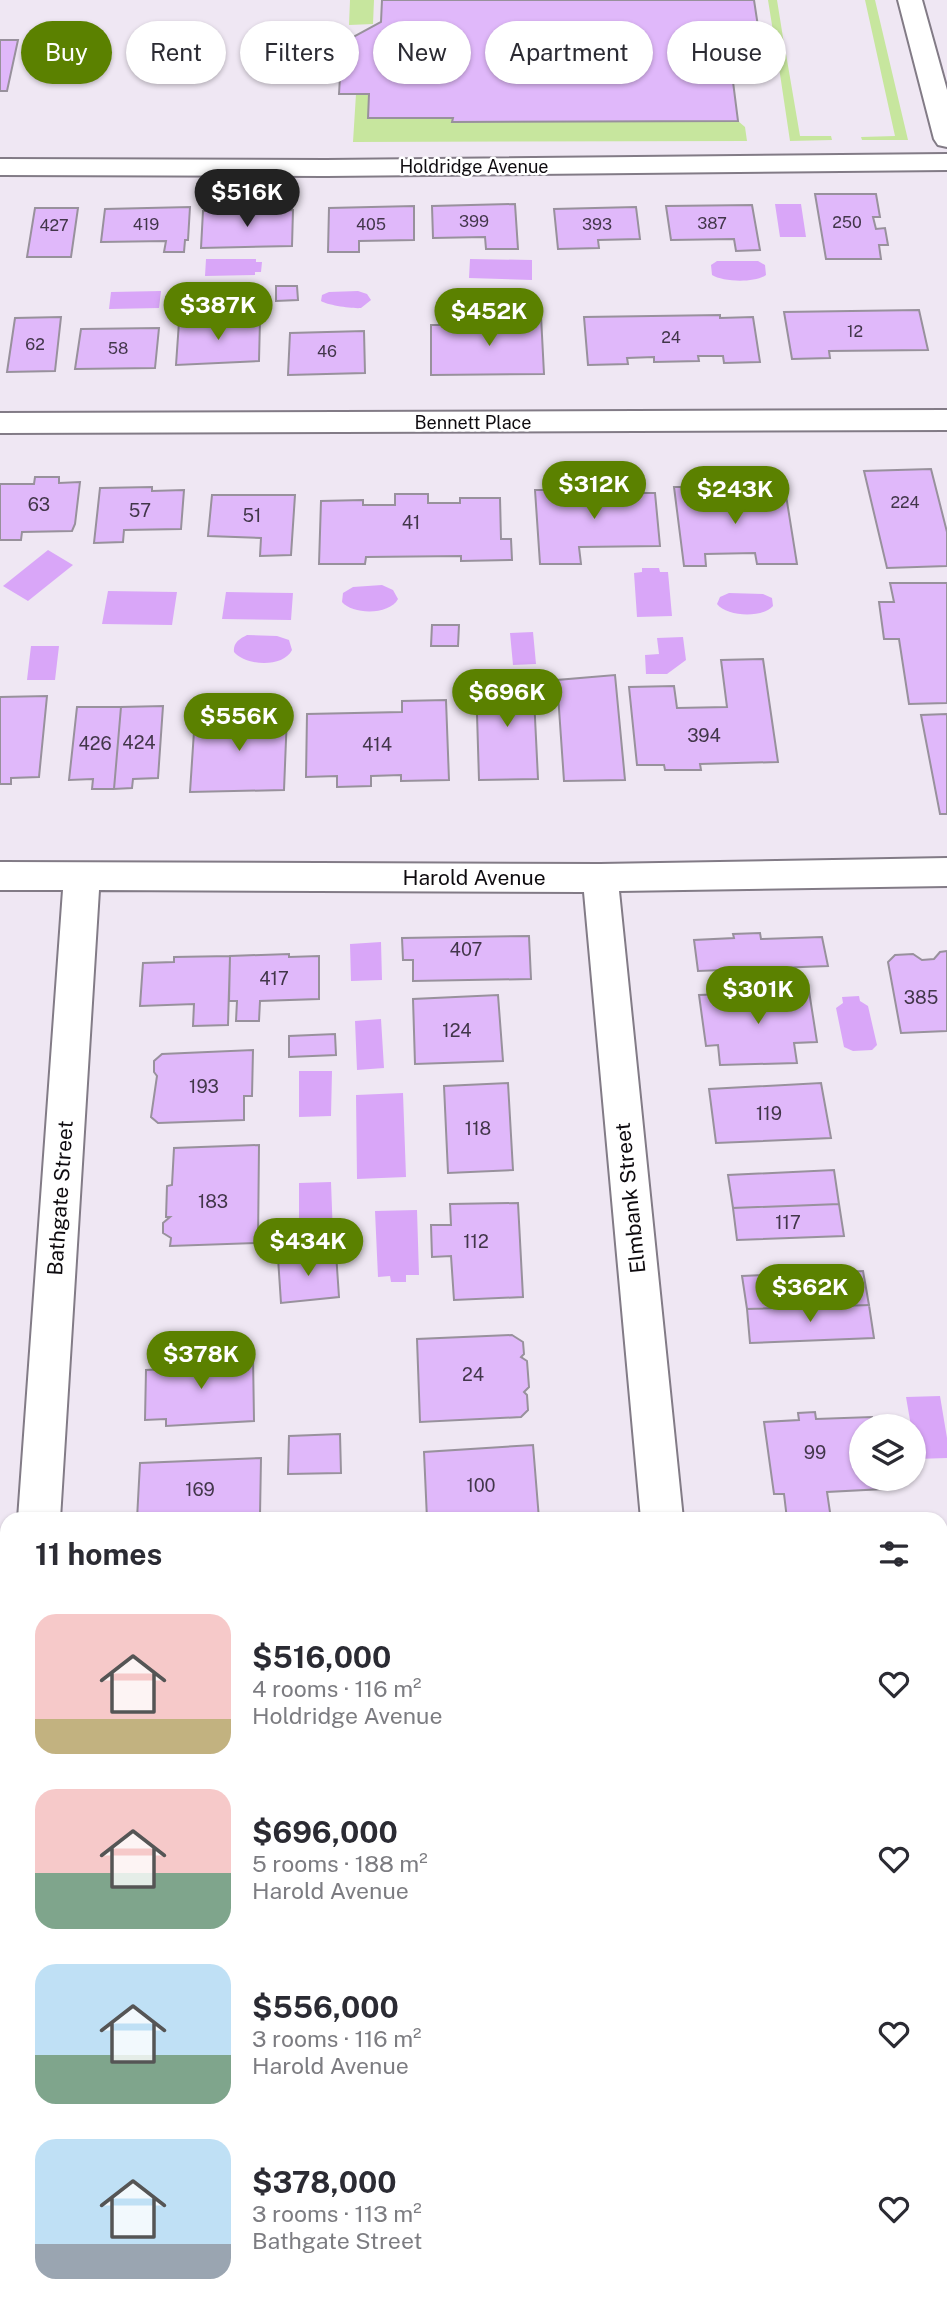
<!DOCTYPE html>
<html lang="en">
<head>
<meta charset="utf-8">
<style>
  body { margin:0; font-family:"Public Sans",sans-serif; background:#f7f7f7; color:#2b2b33; height:100vh; display:flex; flex-direction:column; font-size:26px; white-space:nowrap }
  * { box-sizing:border-box; margin:0 }
  p { font-size:23px; color:#7c7c81 }
  .icon { flex:none; width:38px; height:38px; fill:none; stroke:currentColor; stroke-width:2; stroke-linecap:round; stroke-linejoin:round }
  .map { position:relative; flex:1; overflow:hidden }
  .side { position:absolute; left:0px; top:1512px; width:948px; height:800px; display:flex; flex-direction:column; background:#fff; border-radius:21px 21px 0 0; box-shadow:0 2px 5px #0004 }
  .side>* { flex:none }
  .top-card { position:absolute; left:21px; top:21px; width:906px; height:63px; display:flex; gap:14px }
  .fabs { position:absolute; left:849px; top:1414px; display:grid; gap:14px }
  .fabs a { display:grid; place-items:center; width:77px; height:77px; border-radius:50%; background:#fff; box-shadow:0 2px 5px #0004; font-size:35px }
  .price { position:absolute; translate:-50% -60px; padding:0 16px; border-radius:24px; background:#5b8100; color:#fff; font-size:23px; line-height:46px; filter:drop-shadow(0 2px 4px #0008) }
  .price::after { content:''; position:absolute; left:50%; top:42px; width:21px; height:16px; margin-left:-10px; background:inherit; clip-path:polygon(0 0,100% 0,50% 100%) }
  .price.on { background:#222; color:#fff }
  ul { padding:0; list-style:none }
  li { display:flex; align-items:center; gap:21px; height:175px; padding:0 35px }
  li span { display:grid; place-items:center; flex:none; width:196px; height:140px; border-radius:21px; color:#555 }
  li>.icon { margin-inline-start:auto }
  span .icon { width:84px; height:84px; fill:#fffc; stroke-width:1 }
  li b { font-size:30px }
  h2 { display:flex; justify-content:space-between; align-items:center; height:84px; padding:0 35px; font-size:30px }
  .chip { padding:0 24px; border-radius:32px; background:#fff; box-shadow:0 2px 5px #0004; font-size:24px; line-height:63px }
  .chip.on { background:#5b8100; color:#fff }
  .map>svg:first-child { display:block }
  .green { fill:#c7e69e }
  .water { fill:#d9a6f8 }
  .building { fill:#e0b8fa; stroke:#98919c; stroke-width:2 }
  .lines { fill:none; stroke-linecap:round; stroke-linejoin:round }
  .minor-casing { stroke:#827b86; stroke-width:4 }
  .tertiary-casing { stroke:#827b86; stroke-width:4 }
  .minor { fill:#fff; fill-rule:evenodd }
  .tertiary { fill:#fff; fill-rule:evenodd }
  .labels { text-anchor:middle; dominant-baseline:central; stroke-width:5; stroke-linejoin:round; paint-order:stroke }
  .far-number-label { font-size:16px; fill:#42364a }
  .far-street-label { font-size:18px; fill:#0e0b0f; stroke:#fff }
  .number-label { font-size:18px; fill:#42364a }
  .street-label { font-size:21px; fill:#0e0b0f; stroke:#fff }
</style>
</head>
<body>
<div class="map">
<svg width="947" height="2311" viewBox="0 0 947 2311">
  <rect width="100%" height="100%" fill="#efe7f3"/>
  <path class="green" d="M350 0H374L373 24 349 25Z
    M768 0H777L785 50H776Z
    M865 0H875L908 140H862L861 137 895 136Z
    M777 54H786L800 136H831L832 140 790 141Z
    M356 94H369V118H453V122L738 121 745 127 747 141 353 142Z"/>
  <path class="water" d="M775 204H801L806 237H780Z
    M206 259H256V262H262L261 272H255V275L205 276Z
    M470 259 532 260V280L469 278Z
    M717 261H758L765 265 766 275C755 283 723 282 712 275L711 265Z
    M161 291 159 308 109 309 111 292Z
    M358 291 367 294 371 300 361 308C353 309 327 305 321 301L322 295 329 292Z
    M211 293 232 296 238 303C230 311 194 312 186 306L190 298Z
    M48 550 73 565 28 601 3 586Z
    M642 568H659L660 572H668L672 616 637 617 634 573 642 572Z
    M382 585 393 590 398 599C390 615 353 615 342 602L343 593 353 587Z
    M108 591 177 592 172 625 102 624Z
    M226 592 293 593 291 620 222 619Z
    M729 593 763 594 772 598 773 606C763 618 727 617 717 604L720 597Z
    M533 632 536 664 513 665 510 633Z
    M247 635 277 636 289 640 292 650C283 668 246 666 234 652 233 643 239 639 247 635Z
    M683 637 686 660 667 674H646L645 655 659 654 657 638Z
    M31 646H59L55 680H27Z
    M381 942 382 980 351 981 350 944Z
    M859 996 860 1001 868 1006 877 1045 872 1050 853 1051 844 1047 836 1008 843 1003 842 997Z
    M381 1019 384 1068 357 1070 355 1021Z
    M299 1071H332L331 1116 299 1117Z
    M403 1093 406 1177 357 1179 356 1095Z
    M331 1182 333 1236 299 1237V1183Z
    M417 1210 419 1275H406V1282H391L390 1276 378 1277 375 1211Z
    M940 1396 947 1438V1458L916 1459 914 1426H911L906 1397Z"/>
  <path class="building" d="M382 0H754L764 66H731L738 121 452 122 453 118H368L369 94H339L342 43 381 22Z
    M0 40H18L7 91H0Z
    M815 194H876L880 217H873L876 229 885 228 888 245H879L881 259H826Z
    M515 204 518 249H486L485 237 433 238 432 206Z
    M752 205 760 250 736 251 734 239 671 240 666 206Z
    M414 206V240L359 241V252H328L329 208Z
    M190 207 188 240H185L184 252H164L166 241 101 242 105 209Z
    M636 207 640 239 598 240 599 248 558 249 554 209Z
    M35 208H78L71 257H27Z
    M293 210 292 246 201 248 203 211Z
    M276 286H297L298 300 276 301Z
    M919 310 928 350 829 351 830 358 792 359 784 312Z
    M720 315V318L753 317 760 362 724 363 723 356H698L699 361 654 362V357L627 358 628 364 588 365 584 317Z
    M503 316H541L544 374 431 375V325H503Z
    M61 317 55 371 7 372 15 318Z
    M260 320 259 361 176 365 179 322Z
    M159 328 155 368 75 369 81 329Z
    M364 331 365 373 288 375 290 333Z
    M931 469 947 532V566L887 568 864 471Z
    M35 477H59V483L80 482 75 524 72 531 22 532 21 540H0V484H34Z
    M597 484H630L631 493H655L660 546 579 547 581 564H540L535 490H576V494L598 493Z
    M152 487V491L184 490 181 529 124 530 123 542 94 543 100 488Z
    M674 487H706L708 502 725 501 727 495 751 494 750 490 785 489 797 564H757L755 553 705 554 706 566H684Z
    M395 494H428V503H460V498H500L501 539H511L512 560 461 561V556L366 557 365 564H319L321 501 363 500V505H395Z
    M212 495H295L291 555 260 556 261 538 208 536Z
    M890 583H947V703L909 704 899 639H884L879 602H894Z
    M432 625H459L458 646H431Z
    M763 659 778 762 700 764 701 770H665L664 765H637L629 687 674 686 677 708 727 707 721 660Z
    M615 675 625 780 564 781 557 680Z
    M501 677H533L538 779 479 780 476 681H501Z
    M47 696 39 777 11 778V784H0V697Z
    M446 700 449 780 401 781V775L371 776V786L337 787V776L306 777 307 714 402 712V701Z
    M163 706 158 778 133 779 132 788 114 789 121 707Z
    M77 707H121L114 789H92L93 779 69 780Z
    M947 714V814H940L921 715Z
    M287 715 284 790 190 792 195 716Z
    M760 933 761 939 822 937 828 966 698 971 694 940 734 938 733 934Z
    M529 936 531 979 413 981V960H403L402 938Z
    M947 951V1031L901 1033 888 962 895 955 913 954 922 960 934 959 940 952Z
    M289 954V957L319 956V999L260 1001 259 1021H236L237 1001H229L230 956Z
    M230 956 228 1025 193 1026 194 1004 140 1006 143 963 174 962V957Z
    M809 991 817 1042 794 1043 797 1063 720 1065 718 1045 706 1046 699 995Z
    M498 995 503 1061 415 1064 413 999Z
    M335 1034 336 1055 289 1057V1036Z
    M253 1050 252 1096H244V1120L158 1123 151 1117 157 1076 154 1072V1061L162 1054Z
    M508 1083 513 1170 448 1173 444 1086Z
    M821 1083 831 1138 716 1143 709 1089Z
    M259 1145 258 1243 170 1246 171 1238 163 1233V1223L170 1217H166L167 1186 172 1185 174 1148Z
    M834 1170 839 1204 733 1208 728 1175Z
    M518 1203 523 1297 454 1300 451 1256 432 1257 431 1225H451L450 1204Z
    M839 1204 844 1236 737 1240 733 1208Z
    M336 1253 339 1297 281 1303 278 1258Z
    M863 1271 869 1305 747 1309 742 1276Z
    M869 1305 874 1338 750 1343 747 1309Z
    M512 1335 523 1342 524 1354 521 1357 527 1361 529 1387 524 1392 527 1395 528 1410 521 1417 420 1422 417 1339Z
    M253 1356 254 1421 166 1426V1419L145 1420 146 1370 165 1369V1360Z
    M815 1412 816 1419 872 1417 874 1426H861V1479H882L884 1489 827 1492 831 1519H787L784 1494H774L764 1422 799 1420 798 1413Z
    M340 1434 341 1473 288 1474 289 1436Z
    M533 1445 539 1519H427L424 1452Z
    M261 1458 260 1515H252L251 1519H137L140 1463Z
    M947 1718V1822H942V1719Z
    M234 2305V2311H131V2306L142 2305Z
    M361 2305H460V2311H361Z
    M514 2305H602L603 2311H514Z"/>
  <g class="lines">
    <defs>
      <path id="minor" d="M898 0H922L947 90V147L938 145 934 139Z
        M947 154V170L326 176 0 175V159L326 160Z
        M947 410V430L0 433V413Z
        M947 858V886L619 891 683 1519H641L584 892 99 890 60 1519H18L63 890H0V862L600 864Z
        M7 1961V2069L0 2072V1964Z
        M710 2305H762V2311H710Z"/>
      <path id="tertiary" d="M942 2006H947V2054H942Z
        M0 2038H7V2088H0Z"/>
    </defs>
    <use href="#minor" class="minor-casing"/>
    <use href="#tertiary" class="tertiary-casing"/>
    <use href="#minor" class="minor"/>
    <use href="#tertiary" class="tertiary"/>
  </g>
  <g class="labels">
    <g class="far-number-label">
      <text x="474" y="221">399</text>
      <text x="847" y="222">250</text>
      <text x="712" y="223">387</text>
      <text x="146" y="224">419</text>
      <text x="371" y="224">405</text>
      <text x="597" y="224">393</text>
      <text x="54" y="225">427</text>
      <text x="855" y="331">12</text>
      <text x="671" y="337">24</text>
      <text x="35" y="344">62</text>
      <text x="118" y="348">58</text>
      <text x="327" y="351">46</text>
      <text x="905" y="502">224</text>
    </g>
    <g class="far-street-label">
      <text x="474" y="166">Holdridge Avenue</text>
      <text x="473" y="422">Bennett Place</text>
    </g>
    <g class="number-label">
      <text x="39" y="504">63</text>
      <text x="140" y="510">57</text>
      <text x="252" y="515">51</text>
      <text x="411" y="522">41</text>
      <text x="704" y="735">394</text>
      <text x="139" y="742">424</text>
      <text x="95" y="743">426</text>
      <text x="377" y="744">414</text>
      <text x="466" y="949">407</text>
      <text x="274" y="978">417</text>
      <text x="921" y="997">385</text>
      <text x="457" y="1030">124</text>
      <text x="204" y="1086">193</text>
      <text x="769" y="1113">119</text>
      <text x="478" y="1128">118</text>
      <text x="213" y="1201">183</text>
      <text x="788" y="1222">117</text>
      <text x="476" y="1241">112</text>
      <text x="473" y="1374">24</text>
      <text x="815" y="1452">99</text>
      <text x="481" y="1485">100</text>
      <text x="200" y="1489">169</text>
    </g>
    <g class="street-label">
      <text x="474" y="877">Harold Avenue</text>
      <text transform="translate(60 1198) rotate(-86)">Bathgate Street</text>
      <text transform="translate(630 1198) rotate(-96)">Elmbank Street</text>
    </g>
  </g>
</svg>
<div class="fabs">
<a><svg class="icon" aria-label="layers" viewBox="0 0 24 24"><path d="M12 4l9 5-9 5-9-5zM3 14l9 5 9-5"/></svg></a>
</div>
<b class="price on" style="left:247px;top:229px">$516K</b>
<b class="price" style="left:218px;top:342px">$387K</b>
<b class="price" style="left:489px;top:348px">$452K</b>
<b class="price" style="left:594px;top:521px">$312K</b>
<b class="price" style="left:735px;top:526px">$243K</b>
<b class="price" style="left:507px;top:729px">$696K</b>
<b class="price" style="left:239px;top:753px">$556K</b>
<b class="price" style="left:758px;top:1026px">$301K</b>
<b class="price" style="left:308px;top:1278px">$434K</b>
<b class="price" style="left:810px;top:1324px">$362K</b>
<b class="price" style="left:201px;top:1391px">$378K</b>
<div class="top-card">
<a class="chip on">Buy</a>
<a class="chip">Rent</a>
<a class="chip">Filters</a>
<a class="chip">New</a>
<a class="chip">Apartment</a>
<a class="chip">House</a>
</div>
<section class="side">
<h2>11 homes<svg class="icon" aria-label="filters" viewBox="0 0 24 24"><path d="M4 7h16M4 17h16"/><circle cx="9" cy="7" r="2"/><circle cx="15" cy="17" r="2"/></svg></h2>
<ul>
<li><span style="background:linear-gradient(#f6c9c9 75%,#c2b280 0)"><svg class="icon" aria-label="home" viewBox="0 0 24 24"><path d="M3 11l9-7 9 7M6 9v11h12V9"/></svg></span><div><b>$516,000</b><p>4 rooms · 116 m²</p><p>Holdridge Avenue</p></div><svg class="icon" aria-label="heart" viewBox="0 0 24 24"><path d="M12 20l-8-8c-3-5 5-10 8-4 3-6 11-1 8 4z"/></svg></li>
<li><span style="background:linear-gradient(#f6c9c9 60%,#7fa58c 0)"><svg class="icon" aria-label="home" viewBox="0 0 24 24"><path d="M3 11l9-7 9 7M6 9v11h12V9"/></svg></span><div><b>$696,000</b><p>5 rooms · 188 m²</p><p>Harold Avenue</p></div><svg class="icon" aria-label="heart" viewBox="0 0 24 24"><path d="M12 20l-8-8c-3-5 5-10 8-4 3-6 11-1 8 4z"/></svg></li>
<li><span style="background:linear-gradient(#bfe0f5 65%,#7fa58c 0)"><svg class="icon" aria-label="home" viewBox="0 0 24 24"><path d="M3 11l9-7 9 7M6 9v11h12V9"/></svg></span><div><b>$556,000</b><p>3 rooms · 116 m²</p><p>Harold Avenue</p></div><svg class="icon" aria-label="heart" viewBox="0 0 24 24"><path d="M12 20l-8-8c-3-5 5-10 8-4 3-6 11-1 8 4z"/></svg></li>
<li><span style="background:linear-gradient(#bfe0f5 75%,#9aa5b1 0)"><svg class="icon" aria-label="home" viewBox="0 0 24 24"><path d="M3 11l9-7 9 7M6 9v11h12V9"/></svg></span><div><b>$378,000</b><p>3 rooms · 113 m²</p><p>Bathgate Street</p></div><svg class="icon" aria-label="heart" viewBox="0 0 24 24"><path d="M12 20l-8-8c-3-5 5-10 8-4 3-6 11-1 8 4z"/></svg></li>
</ul>
</section>
</div>
</body>
</html>
